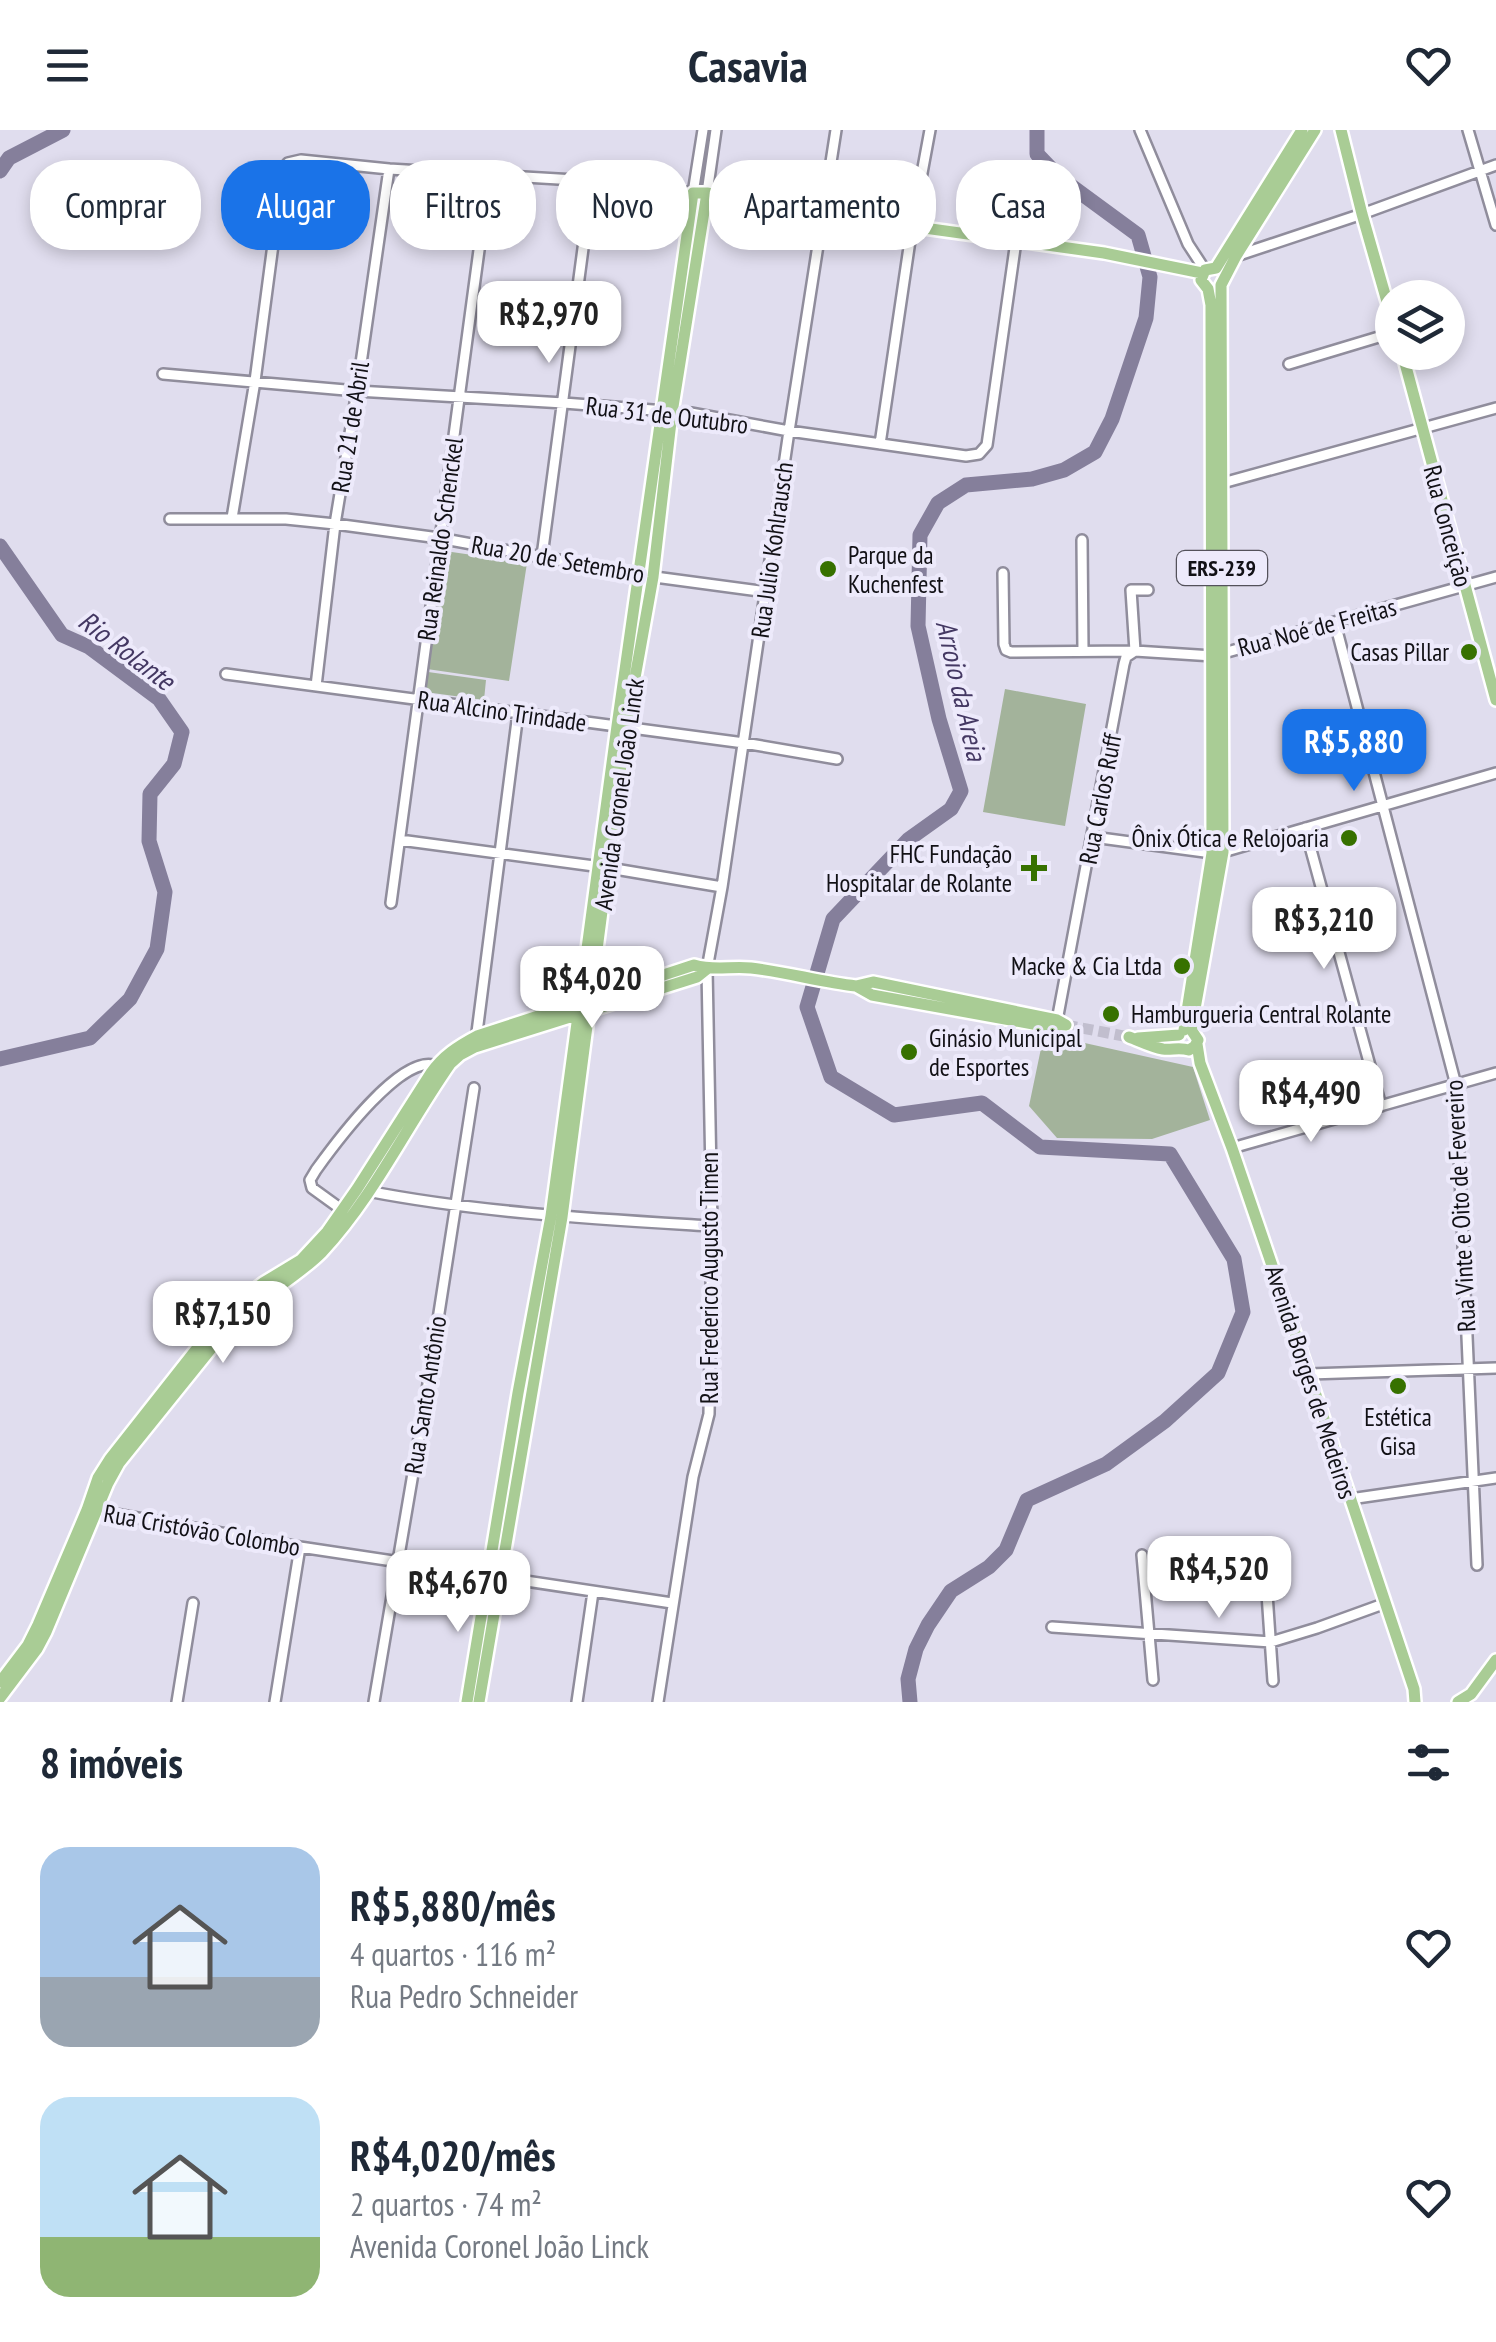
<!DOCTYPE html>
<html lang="pt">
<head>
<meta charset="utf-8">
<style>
  body { margin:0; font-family:"PT Sans Narrow",sans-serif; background:#f6f6f7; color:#1f2937; height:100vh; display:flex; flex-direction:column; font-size:38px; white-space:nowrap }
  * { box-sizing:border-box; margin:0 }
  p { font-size:32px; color:#747a83 }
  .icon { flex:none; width:55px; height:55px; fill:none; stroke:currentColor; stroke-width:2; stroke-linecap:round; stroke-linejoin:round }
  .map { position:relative; height:1572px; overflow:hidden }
  .details { display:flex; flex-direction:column; background:#fff; flex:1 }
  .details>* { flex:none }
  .top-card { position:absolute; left:30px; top:30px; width:1438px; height:90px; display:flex; gap:20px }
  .fabs { position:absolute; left:1375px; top:150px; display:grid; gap:20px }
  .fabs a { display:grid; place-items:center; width:90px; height:90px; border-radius:50%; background:#fff; box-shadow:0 5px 15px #0003; font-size:50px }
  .price { position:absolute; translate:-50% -85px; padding:0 22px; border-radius:20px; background:#fff; color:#222; font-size:32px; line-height:65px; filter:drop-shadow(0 2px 5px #0008) }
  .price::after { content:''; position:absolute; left:50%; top:60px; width:30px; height:22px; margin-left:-15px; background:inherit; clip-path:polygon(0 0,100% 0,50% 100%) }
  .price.current { background:#1a73e8; color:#fff }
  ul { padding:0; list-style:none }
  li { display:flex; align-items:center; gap:30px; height:250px; padding:0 40px }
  li span { display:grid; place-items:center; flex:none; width:280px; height:200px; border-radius:30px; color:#555 }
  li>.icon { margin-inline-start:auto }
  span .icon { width:120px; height:120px; fill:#fffc; stroke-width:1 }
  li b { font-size:42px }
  h2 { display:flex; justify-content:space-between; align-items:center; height:120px; padding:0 40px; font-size:42px }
  .chip { padding:0 35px; border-radius:40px; background:#fff; box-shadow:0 5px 15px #0003; font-size:35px; line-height:90px }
  .chip.current { background:#1a73e8; color:#fff }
  header { display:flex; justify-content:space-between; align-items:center; height:130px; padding:0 40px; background:#fff; font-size:45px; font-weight:700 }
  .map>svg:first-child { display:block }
  .green { fill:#a3b39b }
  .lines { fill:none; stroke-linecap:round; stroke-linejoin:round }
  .river { stroke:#857f9b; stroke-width:15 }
  .major-tunnel { stroke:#c1bece; stroke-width:11; stroke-dasharray:11 5.5; stroke-linecap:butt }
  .minor-casing { stroke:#908d9c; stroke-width:14 }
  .major-casing { stroke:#fff; stroke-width:16 }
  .minor { stroke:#fff; stroke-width:9 }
  .major { stroke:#a9cc95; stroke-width:11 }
  .poi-dot { fill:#377100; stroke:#edeafb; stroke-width:4 }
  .labels { text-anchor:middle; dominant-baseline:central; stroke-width:8; stroke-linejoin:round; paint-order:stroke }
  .shield { fill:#edeafb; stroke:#54525b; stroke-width:2.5 }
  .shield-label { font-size:22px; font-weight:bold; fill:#121116 }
  .street-label { font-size:25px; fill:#121116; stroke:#edeafb }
  .poi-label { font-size:25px; fill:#121116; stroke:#edeafb; text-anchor:end }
  .water-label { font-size:28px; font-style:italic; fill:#443863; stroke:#edeafb }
</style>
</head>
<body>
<header><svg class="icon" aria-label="menu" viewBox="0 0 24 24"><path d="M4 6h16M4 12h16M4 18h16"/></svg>Casavia<svg class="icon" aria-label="heart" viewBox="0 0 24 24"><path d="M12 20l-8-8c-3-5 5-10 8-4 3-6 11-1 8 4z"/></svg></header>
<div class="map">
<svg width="1496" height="1572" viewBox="0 0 1496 1572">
  <rect width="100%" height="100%" fill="#e0ddee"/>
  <path class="green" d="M445 421 527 433 509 551 427 539Z
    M428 542 486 550 484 570 425 562Z
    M1005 559 1086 574 1065 696 983 682Z
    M1044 904 1193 937 1210 990 1152 1009 1057 1008 1029 976Z"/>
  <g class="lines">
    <path class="river" d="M0 41 9 28 63 0
      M0 416 62 505 89 517 159 569 182 602 174 634 150 664 149 711 165 762 157 819 130 869 90 908 0 929
      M910 1572 908 1549 916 1519 928 1495 951 1461 989 1437 1006 1420 1027 1370 1106 1334 1165 1291 1218 1243 1243 1182 1234 1129 1170 1024 1040 1017 982 973 894 985 831 947 807 877 833 789 909 709 951 679 961 661 939 589 918 496 920 405 938 373 966 355 1032 349 1064 340 1095 322 1112 289 1146 188 1150 147 1138 105 1059 47 1037 24V0"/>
    <path class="major-tunnel" d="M1066 895 1129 907"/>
    <defs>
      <path id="minor" d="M1140 0 1188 114 1205 140
        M1468 0 1496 95
        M707 63 716 0
        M1236 126 1362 84 1496 35
        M1289 234 1392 203
        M163 244 357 261 564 273 691 283 789 301 966 326 979 324 987 315 1016 111 1029 41
        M880 314 912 97 930 0
        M1219 354 1496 278
        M232 388 255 251 283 39 288 33 301 30 389 39 592 51 693 63 703 0
        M170 389H286L335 394 439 408 640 445 767 462
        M1082 410 1083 521
        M542 426 592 51
        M1003 443 1004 514 1006 520 1011 522 1135 521 1213 526 1496 447
        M1335 493 1456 955 1477 1435
        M226 544 744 613 837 629
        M316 556 335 394 357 261 389 39
        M1305 698 1381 976
        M1093 707 1212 723 1223 722 1496 643
        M400 710 609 738 722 757
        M391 773 489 46
        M1056 896 1124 534 1126 527 1135 521 1131 460H1148
        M476 910 518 583
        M1232 1018 1496 943
        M367 1061C481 1083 597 1089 712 1096
        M341 1079 312 1058 310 1050 316 1040C334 1015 405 918 438 937
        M1309 1244 1496 1238
        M1350 1369 1496 1348
        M93 1380 300 1417 672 1473
        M1264 1420 1273 1551
        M1142 1425 1153 1550
        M1052 1497 1271 1512 1317 1498 1386 1473
        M177 1572 193 1473
        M275 1572 300 1417
        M374 1572 425 1273 474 958
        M577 1572 593 1462
        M658 1572 693 1347 709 1284 712 1096 707 839 722 757 789 301 836 0"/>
      <path id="major" d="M1341 0 1362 84 1392 189
        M1216 138 1302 0
        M1402 222 1496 570
        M856 856 873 852 1057 890 1066 895
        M1184 900 1212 723 1211 175 1208 159 1201 150 1205 140 1216 138
        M1129 907C1140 911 1151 917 1163 919 1172 920 1180 917 1189 920L1195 916 1198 910 1192 901 1193 890 1223 722 1221 155 1236 126 1315 0
        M1138 908 1179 905
        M1197 914 1200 933 1232 1018 1309 1244 1414 1559 1415 1572
        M0 1552 28 1515 38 1495 87 1380 98 1348 110 1329 225 1183 263 1153 301 1130 327 1102 357 1059 431 943C443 926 458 916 477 906L694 835C713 841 731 836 751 838 786 842 821 852 856 856L872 865 1055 898 1063 895
        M0 1568 37 1519 46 1502 108 1353 119 1333 230 1195C258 1167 294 1150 322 1122 374 1066 406 997 450 934L460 925 475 917 697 847 707 839
        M467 1572 518 1263 551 1086 617 596 693 63H707L823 84 1104 123 1202 143
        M479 1572 562 1087 626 598 653 447 672 283 707 63
        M1458 1572 1471 1564 1496 1530"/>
    </defs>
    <use href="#minor" class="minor-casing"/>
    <use href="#major" class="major-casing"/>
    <use href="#minor" class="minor"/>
    <use href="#major" class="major"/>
  </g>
  <g class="poi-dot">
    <circle cx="828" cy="439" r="10"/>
    <circle cx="1469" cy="522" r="10"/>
    <circle cx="1349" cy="708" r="10"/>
    <path d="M1029 723h10v10h10v10h-10v10h-10v-10h-10v-10h10z"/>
    <circle cx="1182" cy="836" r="10"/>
    <circle cx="1111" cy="884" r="10"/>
    <circle cx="909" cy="922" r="10"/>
    <circle cx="1398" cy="1256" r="10"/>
  </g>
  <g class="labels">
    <rect class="shield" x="1177" y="421" width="90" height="34" rx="8"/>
    <g class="shield-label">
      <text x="1222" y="438">ERS-239</text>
    </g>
    <g class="street-label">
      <text transform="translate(667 285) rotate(7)">Rua 31 de Outubro</text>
      <text transform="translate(350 297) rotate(-81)">Rua 21 de Abril</text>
      <text transform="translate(1448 396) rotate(75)">Rua Conceição</text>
      <text transform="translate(440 409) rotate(-82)">Rua Reinaldo Schenckel</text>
      <text transform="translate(772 420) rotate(-82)">Rua Julio Kohlrausch</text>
      <text transform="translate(558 429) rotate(10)">Rua 20 de Setembro</text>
      <text transform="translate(1317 497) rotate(-15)">Rua Noé de Freitas</text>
      <text transform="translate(502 581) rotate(8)">Rua Alcino Trindade</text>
      <text transform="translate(619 664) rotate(-82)">Avenida Coronel João Linck</text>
      <text transform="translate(1100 669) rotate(-79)">Rua Carlos Ruff</text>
      <text transform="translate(1460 1076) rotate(-93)">Rua Vinte e Oito de Fevereiro</text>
      <text transform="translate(709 1148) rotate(-90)">Rua Frederico Augusto Timen</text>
      <text transform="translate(1311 1252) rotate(72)">Avenida Borges de Medeiros</text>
      <text transform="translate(425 1265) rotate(-81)">Rua Santo Antônio</text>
      <text transform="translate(202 1400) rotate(10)">Rua Cristóvão Colombo</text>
    </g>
    <g class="poi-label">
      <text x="848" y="425" text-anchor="start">Parque da<tspan x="848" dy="29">Kuchenfest</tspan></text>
      <text x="1449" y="522">Casas Pillar</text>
      <text x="1329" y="708">Ônix Ótica e Relojoaria</text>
      <text x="1012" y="724">FHC Fundação<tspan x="1012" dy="29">Hospitalar de Rolante</tspan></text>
      <text x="1162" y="836">Macke &amp; Cia Ltda</text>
      <text x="1131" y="884" text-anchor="start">Hamburgueria Central Rolante</text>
      <text x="929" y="908" text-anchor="start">Ginásio Municipal<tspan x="929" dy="29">de Esportes</tspan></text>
      <text x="1398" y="1287" text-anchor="middle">Estética<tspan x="1398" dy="29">Gisa</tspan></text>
    </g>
    <g class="water-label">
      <text transform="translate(127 520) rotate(37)">Rio Rolante</text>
      <text transform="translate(962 560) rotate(77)">Arroio da Areia</text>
    </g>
  </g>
</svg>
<div class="fabs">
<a><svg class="icon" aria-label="layers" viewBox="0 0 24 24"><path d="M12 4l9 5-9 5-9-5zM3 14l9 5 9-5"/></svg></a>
</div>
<b class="price" style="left:549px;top:236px">R$2,970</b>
<b class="price current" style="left:1354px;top:664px">R$5,880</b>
<b class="price" style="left:1324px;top:842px">R$3,210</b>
<b class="price" style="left:592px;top:901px">R$4,020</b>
<b class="price" style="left:1311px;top:1015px">R$4,490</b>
<b class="price" style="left:223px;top:1236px">R$7,150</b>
<b class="price" style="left:1219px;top:1491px">R$4,520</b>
<b class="price" style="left:458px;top:1505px">R$4,670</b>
<div class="top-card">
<a class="chip">Comprar</a>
<a class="chip current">Alugar</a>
<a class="chip">Filtros</a>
<a class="chip">Novo</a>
<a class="chip">Apartamento</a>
<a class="chip">Casa</a>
</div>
</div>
<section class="details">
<h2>8 imóveis<svg class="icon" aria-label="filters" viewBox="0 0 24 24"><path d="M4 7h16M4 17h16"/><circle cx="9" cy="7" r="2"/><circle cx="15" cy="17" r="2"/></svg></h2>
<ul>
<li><span style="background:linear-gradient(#a9c7e8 65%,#9aa5b1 0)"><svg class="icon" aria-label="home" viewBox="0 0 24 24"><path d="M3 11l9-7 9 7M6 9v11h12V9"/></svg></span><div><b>R$5,880/mês</b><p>4 quartos · 116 m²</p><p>Rua Pedro Schneider</p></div><svg class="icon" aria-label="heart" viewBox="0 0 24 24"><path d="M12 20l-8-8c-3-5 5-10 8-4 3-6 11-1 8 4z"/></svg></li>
<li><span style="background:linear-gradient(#bfe0f5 70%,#8fb573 0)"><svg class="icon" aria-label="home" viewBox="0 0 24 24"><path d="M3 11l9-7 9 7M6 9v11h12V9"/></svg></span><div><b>R$4,020/mês</b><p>2 quartos · 74 m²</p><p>Avenida Coronel João Linck</p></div><svg class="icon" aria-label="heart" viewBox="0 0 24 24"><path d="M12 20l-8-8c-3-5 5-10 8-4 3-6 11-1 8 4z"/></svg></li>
</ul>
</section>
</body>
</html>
